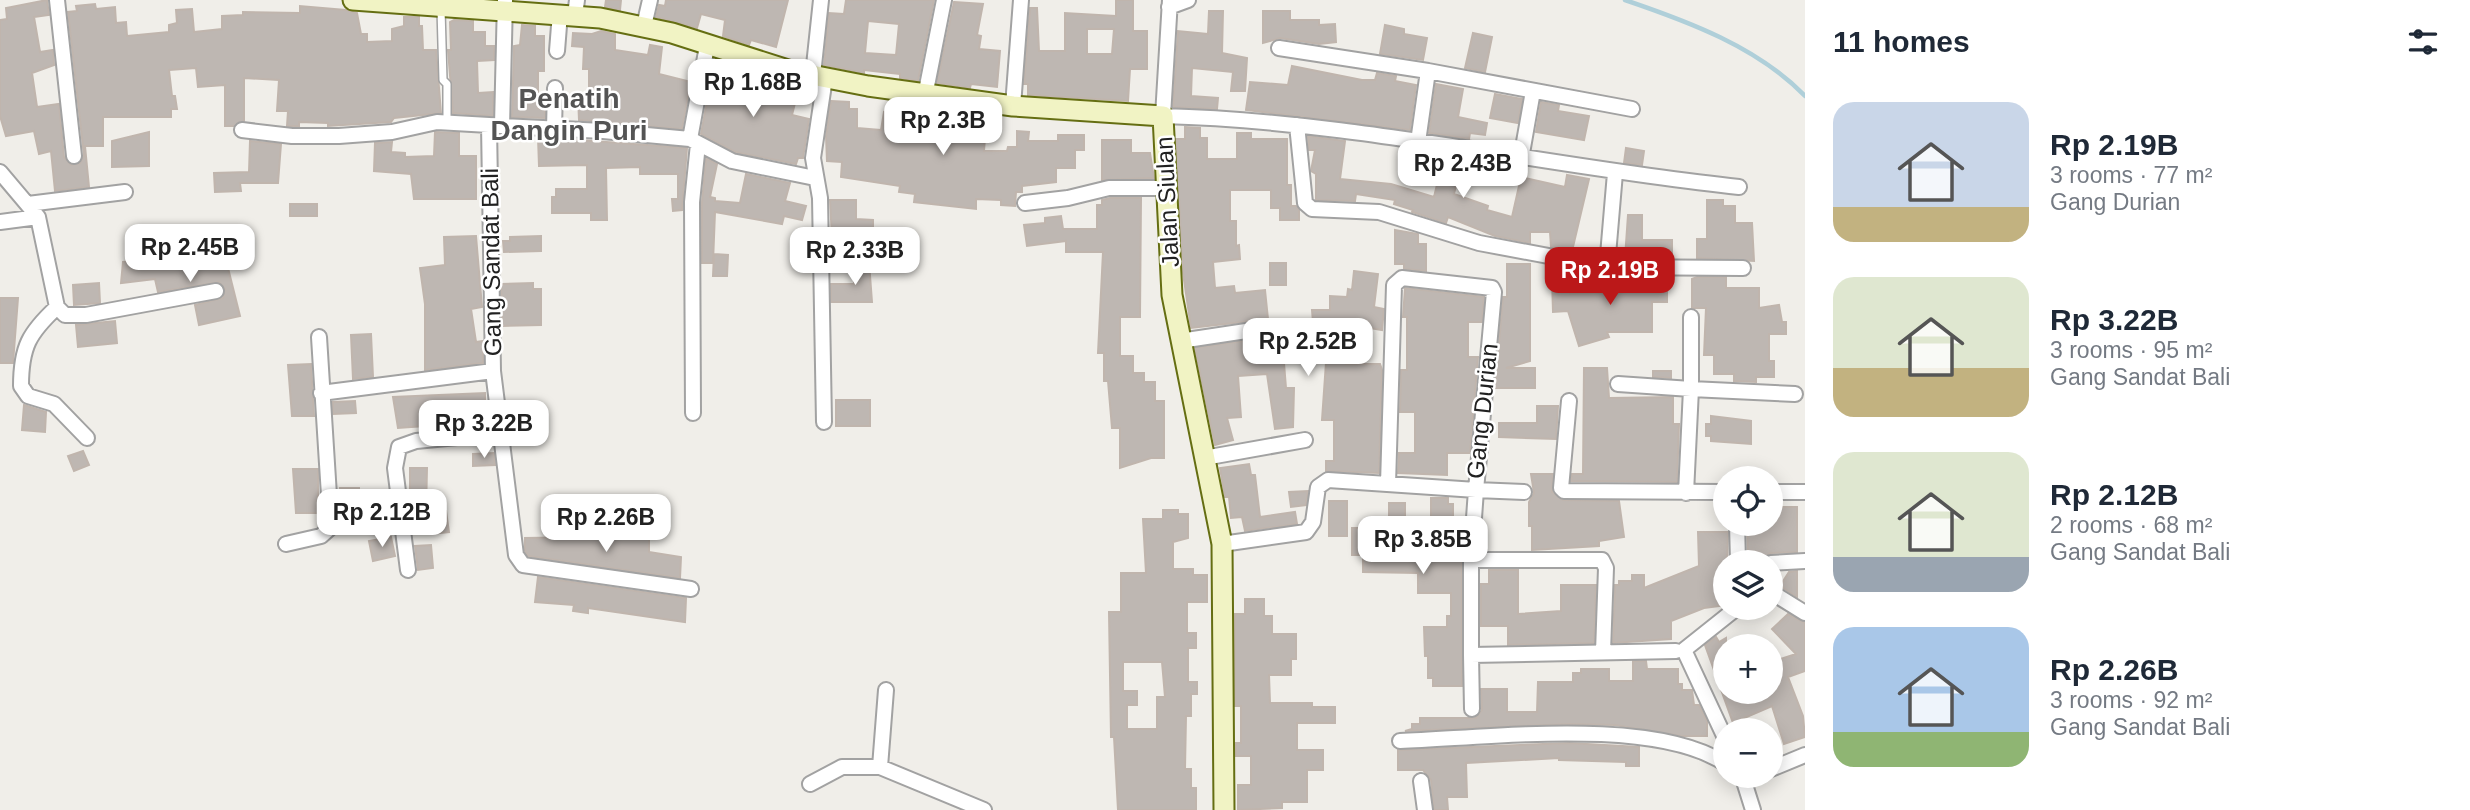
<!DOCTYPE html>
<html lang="en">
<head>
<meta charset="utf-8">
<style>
  body { margin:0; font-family:Arial,sans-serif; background:#f2f2f3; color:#1f2937; height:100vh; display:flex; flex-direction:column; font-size:26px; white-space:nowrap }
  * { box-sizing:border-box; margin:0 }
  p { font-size:23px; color:#747a83 }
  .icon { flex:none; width:38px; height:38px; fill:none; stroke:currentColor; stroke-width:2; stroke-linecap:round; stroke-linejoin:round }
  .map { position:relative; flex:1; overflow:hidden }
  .sheet { display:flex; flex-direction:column; background:#fff; width:665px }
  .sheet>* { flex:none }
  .controls { position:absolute; left:1713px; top:466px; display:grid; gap:14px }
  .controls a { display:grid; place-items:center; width:70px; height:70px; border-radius:50%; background:#fff; box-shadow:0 4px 18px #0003; font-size:35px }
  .price { position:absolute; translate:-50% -60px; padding:0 16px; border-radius:14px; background:#fff; color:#222; font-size:23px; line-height:46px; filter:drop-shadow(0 2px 4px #0008) }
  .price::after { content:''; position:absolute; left:50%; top:42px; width:21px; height:16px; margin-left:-10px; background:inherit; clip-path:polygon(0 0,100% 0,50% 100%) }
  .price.active { background:#bb1819; color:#fff }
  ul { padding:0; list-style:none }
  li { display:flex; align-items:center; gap:21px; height:175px; padding:0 28px }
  li span { display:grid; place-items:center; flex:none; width:196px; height:140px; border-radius:21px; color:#555 }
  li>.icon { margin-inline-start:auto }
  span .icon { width:84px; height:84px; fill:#fffc; stroke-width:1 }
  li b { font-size:30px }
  h2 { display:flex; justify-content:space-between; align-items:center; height:84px; padding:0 28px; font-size:30px }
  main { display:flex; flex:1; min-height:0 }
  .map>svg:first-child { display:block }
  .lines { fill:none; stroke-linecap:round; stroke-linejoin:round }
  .stream { stroke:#afcfd9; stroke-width:4.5 }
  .building { fill:#beb7b2; stroke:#c0b5ad; stroke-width:2; fill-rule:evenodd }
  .lane-casing { stroke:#a2a2a2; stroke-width:10 }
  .street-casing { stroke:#a2a2a2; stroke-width:18 }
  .secondary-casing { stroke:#656e12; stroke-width:23 }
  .lane { stroke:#fff; stroke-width:7 }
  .street { stroke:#fff; stroke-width:14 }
  .secondary { stroke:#f1f3c4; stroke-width:19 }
  .labels { text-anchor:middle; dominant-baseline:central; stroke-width:5; stroke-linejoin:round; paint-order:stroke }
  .street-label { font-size:24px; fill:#212121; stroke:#fff }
  .quarter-label { font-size:28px; font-weight:bold; fill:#545454; stroke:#fff }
</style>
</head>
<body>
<main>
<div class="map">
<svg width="1805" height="810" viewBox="0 0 1805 810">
  <rect width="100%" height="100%" fill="#f0eee9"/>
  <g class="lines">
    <path class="stream" d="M1625 0C1687 21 1758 47 1805 96"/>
  </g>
  <path class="building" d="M47 0 49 15 34 17 40 52 53 50 54 65 32 73 37 107 59 104 64 157 71 165 80 163 84 156 68 12 77 11 76 6 95 4 96 9 115 7 116 23 126 22 127 36 169 32V25L177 23 176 10 192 9 194 32 222 29V16L243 15V12L300 13V6L346 10 357 13 361 34H367V42L392 41V29L404 26V17H419V26H422L423 50H436L441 113 394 118 391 122 328 126V123L299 122V126H287L288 111H277L279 80 244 78V121L234 126H225V85L198 87 196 68 169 70 172 96H175L177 109H171V117H103V146H85L89 187 55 191 51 151 39 154 34 131 6 136 0 116V20L7 19 6 8Z
    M606 0H621L620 10 605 7Z
    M666 0H788L776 47 751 40 749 45 723 36 725 20 701 14 697 28 656 17 659 5 665 6Z
    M846 0H934L918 81 900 78V74L864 70V73L824 65 829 13 844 14ZM868 21 899 24 896 55 865 53Z
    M1116 0H1133V31H1147V69H1130L1128 101 1028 95V84H1024L1030 8H1037L1039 51H1065V13L1116 16ZM1087 29H1114L1112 54H1087Z
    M954 2 983 4 977 35 981 36 979 49 1000 51 997 87 971 84 970 88 937 83Z
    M1209 11H1223L1222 53 1247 58 1245 91H1231L1233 72 1192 68 1191 96 1218 98 1217 109 1173 107 1178 31 1208 34Z
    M1263 11H1290V20H1319V25L1335 24 1336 42 1319 44 1280 38 1263 43Z
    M454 20 473 21V32H485V46H494V60L477 61 478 93 493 92V116L453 113 448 50H451L450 22Z
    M522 25 535 26V36H544V71H538V108L545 109V118L512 117 514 46 520 45Z
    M1385 25 1404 29V34L1427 38 1423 60 1380 54Z
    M601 31 615 34V50L648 55 650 45 662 47 659 74 691 82 682 129 579 120 578 96H589V69H583L584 47 572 46 573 33 592 34Z
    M1473 33 1492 37 1485 72 1465 68Z
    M720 61 749 70 742 96 764 102 768 87 797 95 792 115 809 119 803 158H798L796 164 735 152 701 134 713 68 717 69Z
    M1292 66 1362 80H1375L1377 73 1396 76 1395 81 1416 85 1410 130 1246 110 1250 82 1288 85Z
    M1436 84 1463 89 1458 117 1487 123 1485 135 1470 133 1469 139 1429 133Z
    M1495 94 1522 99 1518 123 1490 118Z
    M831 101 849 102V109H857V128L881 130 884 112 928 119 929 110 960 113 959 122 986 124 984 151H1007L1008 147H1017V131L1029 132 1028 141H1058V135H1084V150H1075V168H1056V182L1022 186V192H1016L1015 206 1001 205V200L976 199V209L914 202 915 194 899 192 900 186 841 177 842 162 827 161 826 136Z
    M1541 102 1559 105 1558 111 1589 116 1584 140 1536 132Z
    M1185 127 1200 128V138H1207V159H1237V133H1251V139H1287V185H1291V206H1296L1299 210V220H1280V208H1271V190H1230V221H1236V246L1239 245 1240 259 1213 262 1215 288 1234 286 1235 293 1265 290 1268 319 1191 328 1183 273 1176 139H1185Z
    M149 132V166L112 167V141Z
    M435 132 459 133V156H476V199H414L411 174 374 171 375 143 392 142 391 152 405 153V157L434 156Z
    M1308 136 1345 141 1340 179 1391 184 1434 197 1441 168 1459 172 1454 194 1488 206 1487 210 1512 217 1521 177 1565 187 1567 175 1589 179 1572 251 1551 247 1550 232H1530V243L1495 236 1448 217 1446 223 1412 212 1413 210 1394 204 1395 200 1356 194 1355 201 1316 200V174L1311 171 1315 150H1309Z
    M538 137 687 148 682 210 673 211 672 199H678V174H640V167L606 168 607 220H591V213H552V197H556V189H587V165L539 166Z
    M1102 140H1131V153H1150L1154 178 1102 180Z
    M250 141 281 144 278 183H240L241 191 215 192 214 173 249 172Z
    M1626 148 1644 151 1642 165 1624 163Z
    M706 158 717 164 710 197 715 198V201L740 203 746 174 790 183 785 201 806 206 802 220 784 216 782 224 715 212 713 263H702V202Z
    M1110 198H1141L1140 317H1120V356H1133V373H1144V382H1155V401H1164V458H1151L1120 468V428H1112L1108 381H1104V353H1098L1103 252H1066V241L1027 246 1024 225 1045 223V218L1061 216 1063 229H1097V205H1102V200Z
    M830 200H856V219L873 220V235L857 238V257H833Z
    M1707 200H1723V206H1735V223H1752L1754 261 1697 258V239H1707Z
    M290 204H317V216H290Z
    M1628 215H1642V240H1672V258H1625Z
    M1395 230 1418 234V244H1426V271L1404 269V264H1395Z
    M476 236 482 307 471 309 476 342 483 341V363L425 370V304L420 268 445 265 444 237Z
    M541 236V251L504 252 503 241H510V237Z
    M714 254 728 255 727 276H713Z
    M225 256 240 316 199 325 195 305 223 298 225 289 219 282 158 292 155 279 121 283 123 262 147 260 148 269Z
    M854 262H869L872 302H831V284H854Z
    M1270 263H1286V285H1270Z
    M1507 264H1530V361L1506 368H1535V388H1495L1503 297H1507Z
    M1354 271 1378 274 1374 307 1384 309 1382 330 1340 323V353H1346V364H1380L1382 370 1379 473 1326 471V461H1334V420H1322L1327 348H1311V336L1282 338 1286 388H1294L1293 427 1275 429 1267 374 1238 376 1241 417 1227 418 1233 440 1215 445 1195 348 1268 337 1275 332V325L1313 322 1312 310H1330V296L1347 297 1348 289 1352 290Z
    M1625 277H1667V302H1652V332H1607L1609 337 1579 346 1568 311 1553 312 1552 279 1570 278V294L1618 292V281H1625Z
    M1697 277H1726V288H1759V308L1779 305 1782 322H1786V334H1769V361H1774V377H1756V382L1734 381V374H1714V355H1704L1706 308H1692V279Z
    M99 283 100 303 74 305 73 285Z
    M533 283V289H541V325L502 326 501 284Z
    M1405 288 1484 297 1482 322H1468V357H1478L1470 453H1447V475L1398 473 1399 453H1415V412H1400L1401 370H1407V317H1403Z
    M0 298H18L13 363H0Z
    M115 321 117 343 78 347 76 325Z
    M371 334 373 377 353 379 351 335Z
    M311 364 314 416H292L288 365Z
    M1584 368H1607L1609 398 1673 397V424H1679L1677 482 1571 481 1572 474H1583Z
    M1653 371H1671V378L1653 377Z
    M485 393V411L425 414V426L398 428 393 397Z
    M836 400H870V426H836Z
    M355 401 356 413 333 414V402Z
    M24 405 46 412 45 432 22 430Z
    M1537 406H1558L1556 439 1499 437V423H1537Z
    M1711 416 1751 421V444L1711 441V436H1706V424H1711Z
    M83 451 89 465 74 471 68 456Z
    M494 453 495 465 473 466V454Z
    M1249 464 1251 475H1255L1260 517 1295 512 1297 524 1245 531 1242 517 1231 518 1229 497H1225L1220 468Z
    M410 468H427L426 512 410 513Z
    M293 469H318V513H296Z
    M1531 474H1553L1552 492 1563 500 1619 501 1624 537 1599 541V546L1532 550V526H1529V502L1534 493Z
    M340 488H359V509H364V523H342Z
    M1308 491 1306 505 1291 507 1289 492Z
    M1431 498H1448V504H1453V547H1462V686H1433V678H1428V656H1425L1424 627H1447V616H1451V593H1418V573L1363 572V555H1352V528H1389V503H1405V528H1431Z
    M1329 501H1347V536H1329Z
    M1771 507H1797V552L1770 553 1762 561 1748 562 1747 523H1771Z
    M1163 510H1178V514H1188V538L1173 542V569H1193V575H1207V602H1187V633H1196V648H1188V682H1197V694H1191V716H1186L1185 769H1191V788H1196V810H1118L1114 737H1111L1109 612H1121V573H1146L1143 519H1163ZM1123 662H1162L1165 697H1157V729H1127V705H1137V691H1123Z
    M446 511 449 532 431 534 429 513Z
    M1698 532H1728L1726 605 1704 608 1671 621V639L1613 643 1615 585H1619V581H1632V575H1644V588L1699 566Z
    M391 537 395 556 373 561 369 541Z
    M588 537 649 539V552L681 557 680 578 528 556 525 551V538Z
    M431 545 433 568 418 570 415 546Z
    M1489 570H1518V614L1561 611V585H1596L1594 643 1508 645V626H1481V584H1489Z
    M1797 571V597L1780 586 1789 572Z
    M538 577 686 598 685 622 588 608V613L573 611 574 605 535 602Z
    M1245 599H1264V616H1272V634H1296V659H1291V675H1269L1270 703H1312V707H1335V723H1297V750H1323V770H1307V802H1282V808L1238 810V785H1251V756H1236V743H1241V706H1235V614H1245Z
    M1788 614 1805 623V671L1788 677 1803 716 1805 737 1784 744 1772 706 1733 723 1705 645 1716 637 1719 642 1726 638V691H1771V662L1796 654 1772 629Z
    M1633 661H1646L1647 669H1678V684H1682V690H1692L1694 705H1699L1707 721V736H1681L1615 725 1569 724 1405 731 1412 729V724H1420V718H1476L1482 710 1481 689H1507V712H1537L1538 682H1573V673H1581V669H1609V681H1633Z
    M1569 743 1639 747V766H1626V762L1559 760V758L1466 763 1467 797H1447L1448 810H1434L1431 780 1423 770H1398V750Z"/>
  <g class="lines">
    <defs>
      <path id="lane" d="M441 9 443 80 447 84V124"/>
      <path id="street" d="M57 0 74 156
        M505 0 502 126 489 125 493 371 516 555 523 565 691 589
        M1170 0 1163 116C1356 121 1547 167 1739 187
        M1169 7 1188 0
        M575 15 577 0
        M644 26 650 0
        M1279 48 1428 71 1632 109
        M557 51 560 13
        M813 75 821 0
        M925 96 944 0
        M1013 106 1021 0
        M1297 125 1305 203 1312 209 1379 212 1479 243 1607 267 1743 268
        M502 126 603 131 690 139 732 161 815 178
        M554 129 555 88
        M242 130 292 136H339L392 132 437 122 489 125
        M690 139 707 46
        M1418 142 1428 71
        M1521 159 1533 91
        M0 172 38 217 0 222
        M1025 203 1068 198 1109 188H1165
        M28 204 125 192
        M38 217 57 307C29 333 21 347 21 386L28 396 54 404 87 438
        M1607 267 1615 173
        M57 307 65 315H86L216 291
        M1180 341 1266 328
        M1618 384 1691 389V317
        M321 393 493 371
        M1569 401 1561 488 1564 491 1726 492
        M693 413 692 202 698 144
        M824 422 820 198 813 158 825 78
        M1204 458 1305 440
        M1524 492 1476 490 1471 560V655L1676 651
        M1771 492H1805
        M1686 493 1691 389 1795 394
        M1737 523 1738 562
        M286 544 321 536 331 527 319 337
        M1222 544 1306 532 1313 522 1318 487 1328 480 1476 490 1494 292 1492 288 1402 278 1394 285 1388 484
        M1471 560H1602L1606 568 1603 652
        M1771 563 1805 561
        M408 570 395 468 399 447 416 441 498 433
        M1771 592 1805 613
        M1471 655 1472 709
        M886 690 880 767 984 810
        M1726 740 1684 650 1738 607
        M1400 741C1488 738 1653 716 1726 764
        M1771 769 1805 755
        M1742 775 1753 810
        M1421 781 1425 810
        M810 784 842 767H880"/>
      <path id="secondary" d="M353 0 600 18 672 33 791 71 868 86 1013 106 1163 116 1172 295 1222 544 1224 810"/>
    </defs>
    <use href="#lane" class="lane-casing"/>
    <use href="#street" class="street-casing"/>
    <use href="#secondary" class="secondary-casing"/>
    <use href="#lane" class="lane"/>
    <use href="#street" class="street"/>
    <use href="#secondary" class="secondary"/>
  </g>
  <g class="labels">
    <g class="street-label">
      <text transform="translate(1167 202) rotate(-93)">Jalan Siulan</text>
      <text transform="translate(491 262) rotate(-91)">Gang Sandat Bali</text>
      <text transform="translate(1482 411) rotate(-84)">Gang Durian</text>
    </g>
    <g class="quarter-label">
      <text x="569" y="98">Penatih<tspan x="569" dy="32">Dangin Puri</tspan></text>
    </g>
  </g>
</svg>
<div class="controls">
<a><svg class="icon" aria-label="locate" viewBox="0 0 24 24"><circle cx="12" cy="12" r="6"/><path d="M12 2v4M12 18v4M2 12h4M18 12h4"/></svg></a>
<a><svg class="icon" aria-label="layers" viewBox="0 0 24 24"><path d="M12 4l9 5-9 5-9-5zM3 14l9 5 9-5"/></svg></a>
<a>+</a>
<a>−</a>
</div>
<b class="price" style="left:753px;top:119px">Rp 1.68B</b>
<b class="price" style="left:943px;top:157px">Rp 2.3B</b>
<b class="price" style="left:1463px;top:200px">Rp 2.43B</b>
<b class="price" style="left:190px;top:284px">Rp 2.45B</b>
<b class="price" style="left:855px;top:287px">Rp 2.33B</b>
<b class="price active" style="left:1610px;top:307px">Rp 2.19B</b>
<b class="price" style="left:1308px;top:378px">Rp 2.52B</b>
<b class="price" style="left:484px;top:460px">Rp 3.22B</b>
<b class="price" style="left:382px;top:549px">Rp 2.12B</b>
<b class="price" style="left:606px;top:554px">Rp 2.26B</b>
<b class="price" style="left:1423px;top:576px">Rp 3.85B</b>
</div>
<section class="sheet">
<h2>11 homes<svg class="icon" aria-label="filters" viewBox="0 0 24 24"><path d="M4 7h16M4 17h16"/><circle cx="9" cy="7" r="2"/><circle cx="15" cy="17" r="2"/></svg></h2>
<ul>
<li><span style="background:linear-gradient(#c9d6e8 75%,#c2b280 0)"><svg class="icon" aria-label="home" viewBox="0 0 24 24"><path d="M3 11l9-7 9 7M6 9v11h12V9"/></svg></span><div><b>Rp 2.19B</b><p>3 rooms · 77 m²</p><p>Gang Durian</p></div></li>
<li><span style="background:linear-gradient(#dfe7d0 65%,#c2b280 0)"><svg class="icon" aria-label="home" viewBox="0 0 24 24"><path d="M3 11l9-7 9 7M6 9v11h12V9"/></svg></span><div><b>Rp 3.22B</b><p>3 rooms · 95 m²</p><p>Gang Sandat Bali</p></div></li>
<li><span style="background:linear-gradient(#dfe7d0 75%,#9aa5b1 0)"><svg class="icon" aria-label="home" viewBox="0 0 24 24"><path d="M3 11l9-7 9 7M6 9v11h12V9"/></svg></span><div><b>Rp 2.12B</b><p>2 rooms · 68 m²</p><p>Gang Sandat Bali</p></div></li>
<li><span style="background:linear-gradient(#a9c7e8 75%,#8fb573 0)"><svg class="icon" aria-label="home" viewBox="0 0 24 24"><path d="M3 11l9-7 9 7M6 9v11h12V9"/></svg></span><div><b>Rp 2.26B</b><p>3 rooms · 92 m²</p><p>Gang Sandat Bali</p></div></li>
</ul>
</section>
</main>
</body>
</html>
